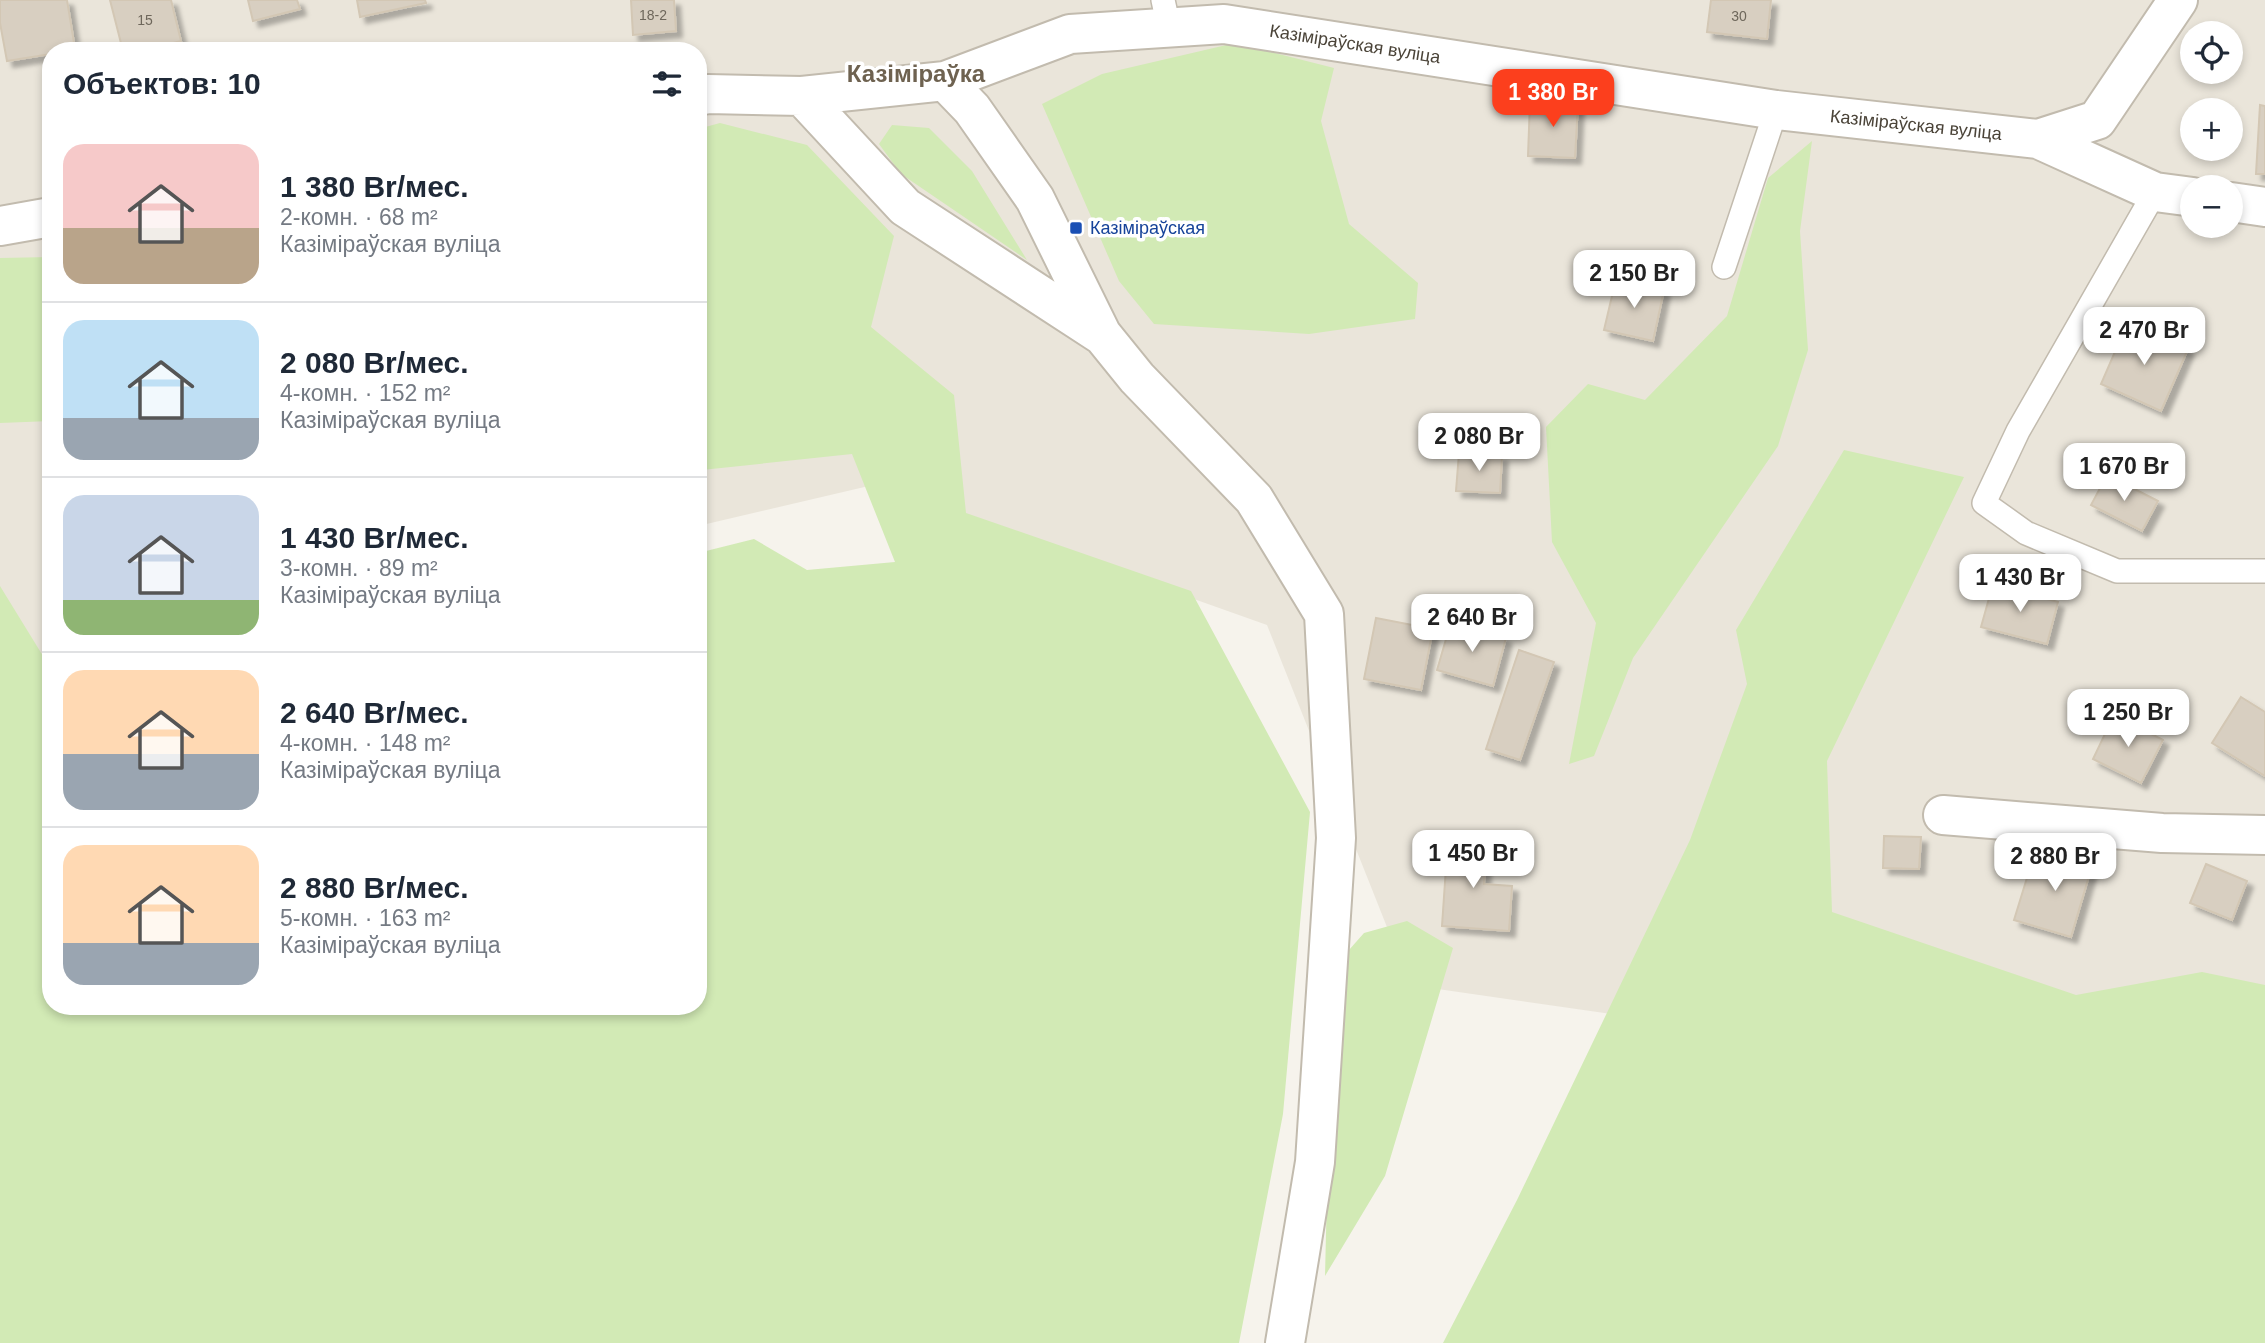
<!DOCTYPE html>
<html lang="ru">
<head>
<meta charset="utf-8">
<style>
  body { margin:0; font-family:Arial,sans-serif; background:#f2f2f3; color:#1f2937; height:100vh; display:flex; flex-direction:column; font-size:26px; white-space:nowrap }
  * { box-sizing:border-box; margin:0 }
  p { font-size:23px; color:#747a83 }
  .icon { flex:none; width:38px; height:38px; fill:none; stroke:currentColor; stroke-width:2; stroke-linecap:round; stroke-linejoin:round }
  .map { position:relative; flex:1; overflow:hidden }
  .sheet { position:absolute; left:42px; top:42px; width:665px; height:973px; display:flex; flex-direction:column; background:#fff; border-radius:28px; box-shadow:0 4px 10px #0003 }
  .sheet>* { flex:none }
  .buttons { position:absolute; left:2180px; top:21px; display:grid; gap:14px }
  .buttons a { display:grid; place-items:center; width:63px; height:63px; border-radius:50%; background:#fff; box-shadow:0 4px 10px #0003; font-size:35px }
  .price { position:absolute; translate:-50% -60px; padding:0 16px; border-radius:14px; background:#fff; color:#222; font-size:23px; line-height:46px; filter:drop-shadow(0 2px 4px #0008) }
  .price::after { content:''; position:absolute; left:50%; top:42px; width:21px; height:16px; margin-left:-10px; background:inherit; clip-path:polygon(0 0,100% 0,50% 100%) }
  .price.active { background:#fc3f1d; color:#fff }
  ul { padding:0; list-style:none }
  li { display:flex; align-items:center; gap:21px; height:175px; padding:0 21px }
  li+li { border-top:2px solid #e0e1e3 }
  li span { display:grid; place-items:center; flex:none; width:196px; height:140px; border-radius:21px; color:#555 }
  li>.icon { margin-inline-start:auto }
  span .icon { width:84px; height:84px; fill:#fffc; stroke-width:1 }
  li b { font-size:30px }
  h2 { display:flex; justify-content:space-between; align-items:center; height:84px; padding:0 21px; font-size:30px }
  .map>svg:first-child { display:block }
  .residential { fill:#eae5da; fill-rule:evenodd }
  .green { fill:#d2eab5 }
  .building { fill:#d8cfc1; stroke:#d3c7b4; stroke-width:2; filter:url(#shadow) }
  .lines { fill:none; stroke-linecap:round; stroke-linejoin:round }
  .lane-casing { stroke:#c2bbae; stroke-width:26 }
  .street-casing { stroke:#c2bbae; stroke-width:42 }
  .lane { stroke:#fff; stroke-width:23 }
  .street { stroke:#fff; stroke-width:38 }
  .transit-dot { fill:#1a4fb4; stroke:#fff; stroke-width:2.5 }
  .labels { text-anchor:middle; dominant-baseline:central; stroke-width:7; stroke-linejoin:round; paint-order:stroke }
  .number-label { font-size:14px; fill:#6e675b }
  .street-label { font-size:18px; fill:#4b4439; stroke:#fff }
  .transit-label { font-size:18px; fill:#164399; stroke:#fff; text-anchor:start }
  .district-label { font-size:24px; font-weight:bold; fill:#6e6250; stroke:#fff }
</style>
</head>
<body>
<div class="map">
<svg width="2265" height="1343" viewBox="0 0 2265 1343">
  <defs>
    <filter id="shadow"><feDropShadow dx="6" dy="6" stdDeviation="2" flood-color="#0004"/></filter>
  </defs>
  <rect width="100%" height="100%" fill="#f6f3ec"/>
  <path class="residential" d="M0 0H2265V1108L1410 985 1267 625 873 485 698 526V51H51V680L0 692ZM2193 33H2231V72H2193ZM2193 110H2231V149H2193ZM2193 187H2231V226H2193Z"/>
  <path class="green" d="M1235 43 1334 68 1321 121 1349 224 1418 283 1415 319 1309 334 1154 324 1119 281 1042 104 1102 74Z
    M720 123 807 145 894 236 871 327 954 395 966 513 1191 591 1310 812 1283 1114 1239 1343H0V586L51 669V1006H698V553L754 539 807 570 895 562 852 454 702 470 698 456V129Z
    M892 125 929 128 972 171 1027 260 901 174 879 144Z
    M1812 141 1800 231 1808 350 1778 446 1633 658 1594 756 1569 764 1596 623 1552 542 1546 427 1588 384 1645 400 1727 316 1768 178Z
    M51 257V421L0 423V258Z
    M1844 450 1964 477 1827 761 1832 912 2076 995 2202 972 2265 985V1343H1443L1517 1200 1690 840 1747 684 1736 630Z
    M1407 921 1453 948 1385 1176 1325 1276 1327 1191 1341 959 1364 933Z"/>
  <path class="building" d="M0 0H67L75 49 51 51V54L7 61 0 23Z
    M110 0H171L181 41 142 51H123Z
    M248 0H297L300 9 253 21Z
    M357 0H425L426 3 360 17Z
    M631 0H674L676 31 633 35Z
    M1711 0H1771L1767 39 1707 32Z
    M1530 101 1578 103 1575 158 1528 156Z
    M2260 105 2265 106V174H2256Z
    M1616 279 1664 290 1653 341 1604 330Z
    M2127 324 2188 349 2161 411 2101 384Z
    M1459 453 1502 456 1500 493 1456 491Z
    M2107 475 2158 501 2142 531 2091 505Z
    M1993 584 2058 602 2047 644 1981 627Z
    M1376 618 1433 629 1421 690 1364 679Z
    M1451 622 1506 638 1493 686 1437 670Z
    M1519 650 1554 662 1520 760 1486 749Z
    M2241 697 2265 712V776L2212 743Z
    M2114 715 2163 740 2141 783 2093 759Z
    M1884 836 1921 837 1919 869 1883 868Z
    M1448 838 1487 841 1484 884 1512 886 1509 931 1442 926Z
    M2053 847 2094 859 2071 937 2014 920 2030 868 2045 873Z
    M2206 864 2247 881 2232 920 2190 903Z"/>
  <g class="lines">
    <defs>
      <path id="lane" d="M1163 0 1169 28
        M2155 192 2018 431 1984 503 2026 533 2117 571H2265
        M1724 267 1776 110"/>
      <path id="street" d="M945 81 972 109 1035 199 1102 335
        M698 96 708 94 802 96 945 81 1070 34 1224 24 1776 110 2038 139 2155 192 2193 197
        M802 96 905 207 1103 336 1137 378 1254 499 1324 614 1336 838 1315 1162 1285 1343
        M2038 139 2097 120 2178 0
        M2231 202 2265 207
        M0 226 51 217
        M1943 815 2162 833 2265 835"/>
    </defs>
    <use href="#lane" class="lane-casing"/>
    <use href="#street" class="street-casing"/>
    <use href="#lane" class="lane"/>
    <use href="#street" class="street"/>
  </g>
  <rect class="transit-dot" x="1069" y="221" width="14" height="14" rx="3.5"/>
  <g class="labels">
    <g class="number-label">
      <text x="653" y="15">18-2</text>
      <text x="1739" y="16">30</text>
      <text x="145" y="20">15</text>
    </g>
    <g class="street-label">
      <text transform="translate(1355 44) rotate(9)">Казіміраўская вуліца</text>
      <text transform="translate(1916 125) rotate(6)">Казіміраўская вуліца</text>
    </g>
    <g class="transit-label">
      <text x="1090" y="228">Казіміраўская</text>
    </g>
    <g class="district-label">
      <text x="916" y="73">Казіміраўка</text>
    </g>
  </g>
</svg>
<div class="buttons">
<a><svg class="icon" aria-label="locate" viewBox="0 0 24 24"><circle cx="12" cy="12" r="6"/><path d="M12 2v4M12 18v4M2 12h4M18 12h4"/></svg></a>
<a>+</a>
<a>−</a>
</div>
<b class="price active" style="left:1553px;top:129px">1 380 Br</b>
<b class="price" style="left:1634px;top:310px">2 150 Br</b>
<b class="price" style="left:2144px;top:367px">2 470 Br</b>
<b class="price" style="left:1479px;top:473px">2 080 Br</b>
<b class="price" style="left:2124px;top:503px">1 670 Br</b>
<b class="price" style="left:2020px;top:614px">1 430 Br</b>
<b class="price" style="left:1472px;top:654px">2 640 Br</b>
<b class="price" style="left:2128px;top:749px">1 250 Br</b>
<b class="price" style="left:1473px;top:890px">1 450 Br</b>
<b class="price" style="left:2055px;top:893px">2 880 Br</b>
<section class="sheet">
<h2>Объектов: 10<svg class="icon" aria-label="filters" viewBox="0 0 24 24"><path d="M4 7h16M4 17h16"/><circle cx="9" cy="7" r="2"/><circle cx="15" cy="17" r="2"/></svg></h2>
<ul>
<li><span style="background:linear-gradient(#f6c9c9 60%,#b9a48a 0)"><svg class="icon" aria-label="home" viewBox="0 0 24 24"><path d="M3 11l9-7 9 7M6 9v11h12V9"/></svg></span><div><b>1 380 Br/мес.</b><p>2-комн. · 68 m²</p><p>Казіміраўская вуліца</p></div></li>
<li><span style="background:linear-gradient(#bfe0f5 70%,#9aa5b1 0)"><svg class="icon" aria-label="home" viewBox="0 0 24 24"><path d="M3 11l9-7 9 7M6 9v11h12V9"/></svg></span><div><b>2 080 Br/мес.</b><p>4-комн. · 152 m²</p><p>Казіміраўская вуліца</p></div></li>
<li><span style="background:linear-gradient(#c9d6e8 75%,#8fb573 0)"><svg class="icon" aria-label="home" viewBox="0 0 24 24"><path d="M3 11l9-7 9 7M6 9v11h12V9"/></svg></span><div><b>1 430 Br/мес.</b><p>3-комн. · 89 m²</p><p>Казіміраўская вуліца</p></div></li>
<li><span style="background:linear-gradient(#ffd9b3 60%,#9aa5b1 0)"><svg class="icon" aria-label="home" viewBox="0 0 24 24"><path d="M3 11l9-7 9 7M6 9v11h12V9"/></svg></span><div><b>2 640 Br/мес.</b><p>4-комн. · 148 m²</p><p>Казіміраўская вуліца</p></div></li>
<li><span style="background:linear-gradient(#ffd9b3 70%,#9aa5b1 0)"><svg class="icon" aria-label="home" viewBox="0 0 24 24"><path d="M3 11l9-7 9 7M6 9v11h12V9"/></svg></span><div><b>2 880 Br/мес.</b><p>5-комн. · 163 m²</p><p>Казіміраўская вуліца</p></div></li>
</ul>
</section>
</div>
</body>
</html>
